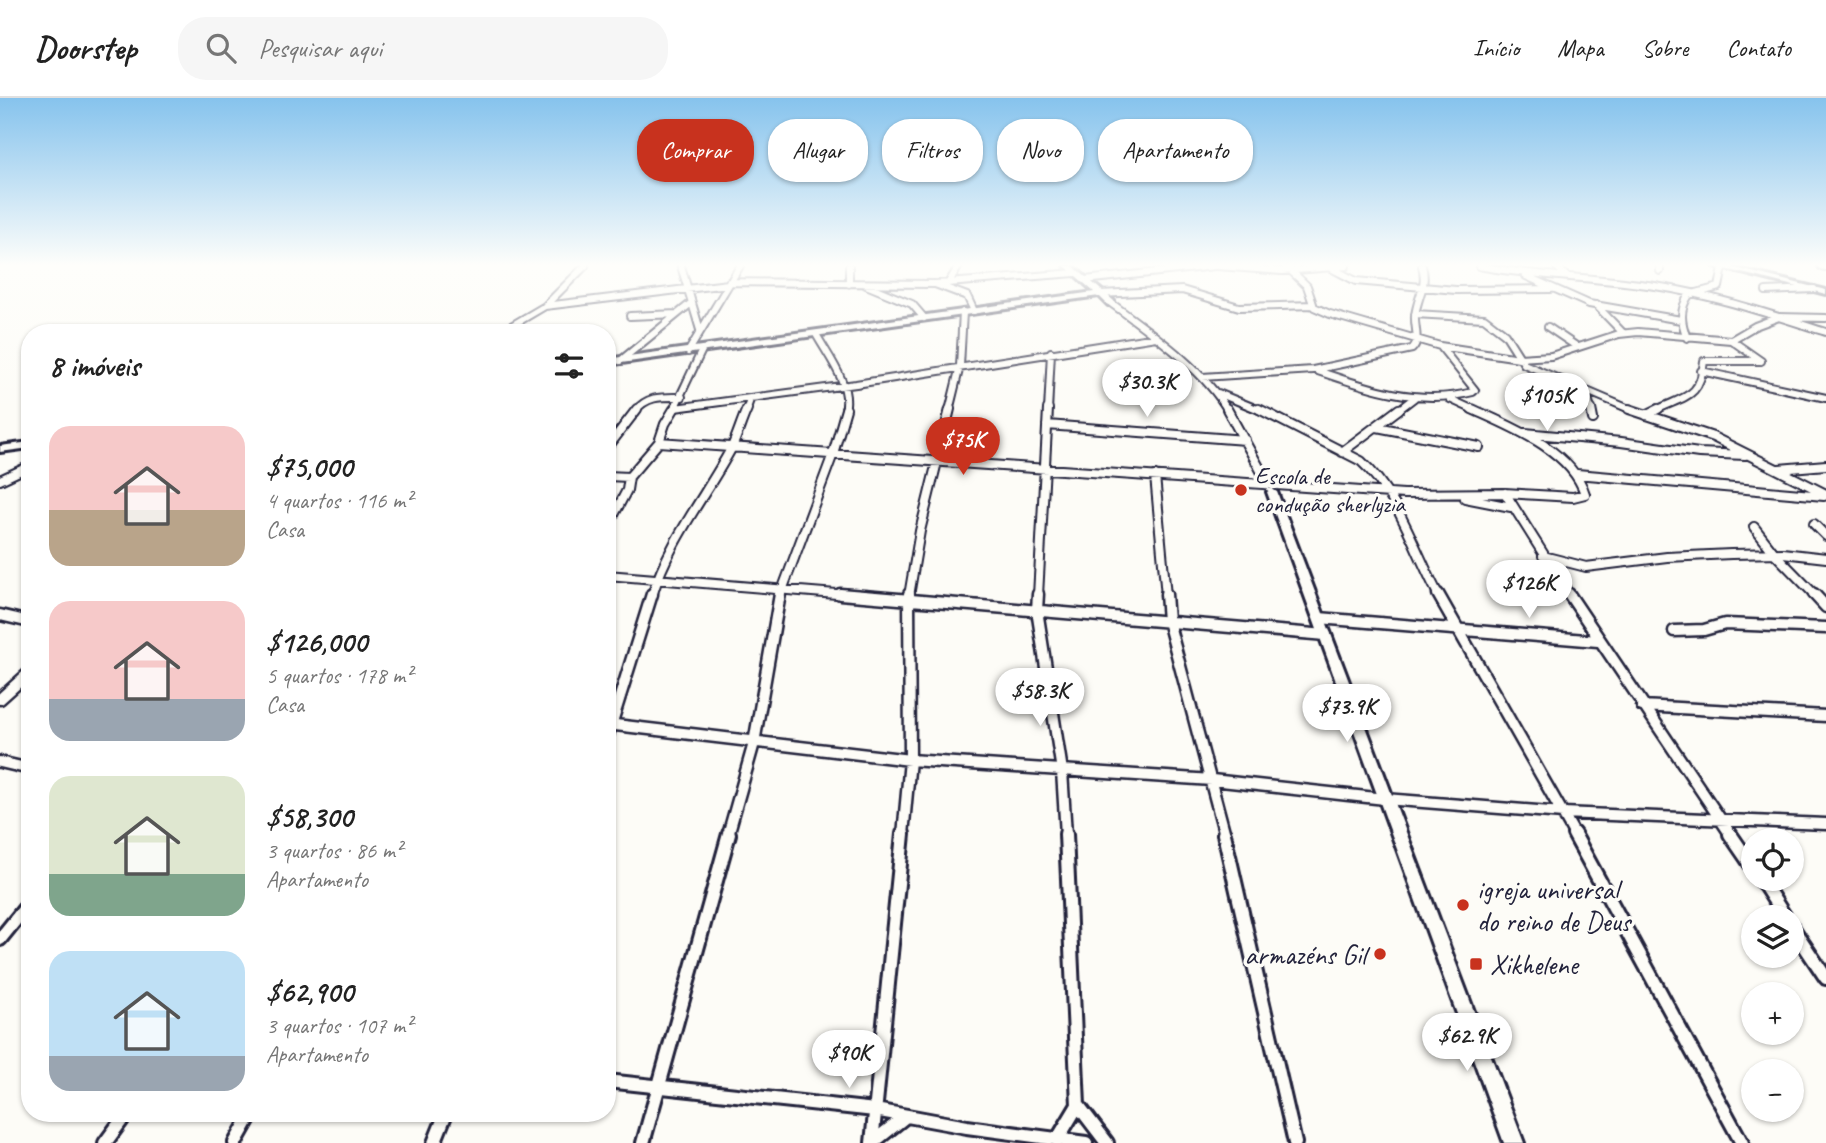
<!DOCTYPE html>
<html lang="pt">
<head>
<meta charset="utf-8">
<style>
  body { margin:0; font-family:Caveat,sans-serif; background:#f6f6f6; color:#222; height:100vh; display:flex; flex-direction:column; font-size:26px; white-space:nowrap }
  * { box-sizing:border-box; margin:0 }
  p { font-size:23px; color:#767676 }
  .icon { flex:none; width:38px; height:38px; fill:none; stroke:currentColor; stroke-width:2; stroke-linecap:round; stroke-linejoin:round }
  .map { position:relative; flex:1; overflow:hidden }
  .panel { position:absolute; left:21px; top:226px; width:595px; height:798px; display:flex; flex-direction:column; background:#fff; border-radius:28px; box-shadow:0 2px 5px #0004 }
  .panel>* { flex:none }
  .hud { position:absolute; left:637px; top:21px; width:665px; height:63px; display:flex; gap:14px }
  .tools { position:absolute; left:1741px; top:730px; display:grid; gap:14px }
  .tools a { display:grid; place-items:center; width:63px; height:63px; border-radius:50%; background:#fff; box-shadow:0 2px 5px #0004; font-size:35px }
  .price { position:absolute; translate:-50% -60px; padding:0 16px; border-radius:24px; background:#fff; color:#222; font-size:23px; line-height:46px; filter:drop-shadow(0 2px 4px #0008) }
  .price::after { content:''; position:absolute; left:50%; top:42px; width:21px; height:16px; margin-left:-10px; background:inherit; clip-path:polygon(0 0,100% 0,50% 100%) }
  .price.active { background:#c8321e; color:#fff }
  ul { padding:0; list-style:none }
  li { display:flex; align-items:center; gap:21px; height:175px; padding:0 28px }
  li span { display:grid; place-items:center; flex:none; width:196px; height:140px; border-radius:21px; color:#555 }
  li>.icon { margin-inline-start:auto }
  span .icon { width:84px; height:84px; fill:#fffc; stroke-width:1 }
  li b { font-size:30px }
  h2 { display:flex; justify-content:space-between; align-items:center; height:84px; padding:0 28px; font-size:30px }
  .chip { padding:0 24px; border-radius:28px; background:#fff; box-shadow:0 2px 5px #0004; font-size:24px; line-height:63px }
  .chip.active { background:#c8321e; color:#fff }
  header { display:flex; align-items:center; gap:42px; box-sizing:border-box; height:98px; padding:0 35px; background:#fff; border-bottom:2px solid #e0e0e0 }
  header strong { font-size:33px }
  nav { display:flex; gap:38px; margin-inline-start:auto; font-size:24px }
  .search { width:490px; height:63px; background:#f6f6f6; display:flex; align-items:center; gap:18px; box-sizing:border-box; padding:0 24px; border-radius:28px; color:#767676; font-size:26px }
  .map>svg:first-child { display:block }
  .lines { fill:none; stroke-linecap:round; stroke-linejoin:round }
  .minor-far3-casing { stroke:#22223b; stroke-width:10 }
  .minor-far2-casing { stroke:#22223b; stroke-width:12 }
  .minor-far1-casing { stroke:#22223b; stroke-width:15 }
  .minor-casing { stroke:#22223b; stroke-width:18 }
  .tertiary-casing { stroke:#22223b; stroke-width:6 }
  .minor-far3 { stroke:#fdfcf7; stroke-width:6 }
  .minor-far2 { stroke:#fdfcf7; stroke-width:8 }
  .minor-far1 { stroke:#fdfcf7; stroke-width:10 }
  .minor { stroke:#fdfcf7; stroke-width:12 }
  .tertiary { fill:#fdfcf7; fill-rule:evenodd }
  .poi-dot { fill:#c8321e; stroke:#fdfcf7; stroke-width:2.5 }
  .labels { text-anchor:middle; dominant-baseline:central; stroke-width:7; stroke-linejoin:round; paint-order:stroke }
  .poi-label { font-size:24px; fill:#22223b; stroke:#fdfcf7; text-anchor:start }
  .near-poi-label { font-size:28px; fill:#22223b; stroke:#fdfcf7; text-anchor:start }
</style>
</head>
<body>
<header>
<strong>Doorstep</strong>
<div class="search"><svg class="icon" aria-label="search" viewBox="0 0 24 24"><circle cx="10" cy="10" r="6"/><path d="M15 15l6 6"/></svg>Pesquisar aqui</div>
<nav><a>Início</a><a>Mapa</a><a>Sobre</a><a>Contato</a></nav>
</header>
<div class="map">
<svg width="1826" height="1045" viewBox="0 0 1826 1045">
  <rect width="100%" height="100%" fill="#fdfcf7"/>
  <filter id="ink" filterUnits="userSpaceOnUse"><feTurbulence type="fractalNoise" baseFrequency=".0143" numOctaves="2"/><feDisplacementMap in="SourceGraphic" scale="14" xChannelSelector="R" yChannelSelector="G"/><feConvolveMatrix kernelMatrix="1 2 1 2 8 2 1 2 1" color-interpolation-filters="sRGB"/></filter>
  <g filter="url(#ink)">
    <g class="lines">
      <defs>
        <path id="minor-far3" d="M681 168 700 232
          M849 168V186
          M1218 168 1282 173 1346 168
          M1286 168 1307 188 1314 209 1330 216 1440 248 1519 260 1551 258 1619 236 1638 234 1731 242 1755 228 1779 219 1826 220
          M1479 168C1537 179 1596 179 1655 188 1710 196 1772 217 1826 234
          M1556 168 1566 178
          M1660 168V173
          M1821 168 1826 169
          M1333 171 1356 183 1456 192 1551 191
          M1526 178 1589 206 1681 222
          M1084 182 1214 168
          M729 184 935 186 1075 175
          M949 184 959 168
          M935 186 967 198 974 213
          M866 187 912 206 924 220
          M1766 193 1814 191
          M1099 196 1182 192 1239 209 1313 207
          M1111 205C1150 234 1204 271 1228 313
          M1596 207 1623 235
          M545 208 728 186
          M1415 216 1484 220 1505 236 1524 266 1634 313
          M630 218 677 216
          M1548 229 1576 248
          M501 234 545 208 585 168
          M816 236C828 258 852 287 845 313
          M1687 240C1681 224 1679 212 1689 197L1719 189 1723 170
          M1731 242 1761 263
          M688 254 740 168
          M620 263 690 206
          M1315 272C1367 290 1418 308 1473 294L1475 292 1440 248
          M1701 273 1826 300
          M1202 279 1313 272 1412 251C1421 243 1414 229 1415 218 1417 199 1428 187 1422 168
          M1218 295 1262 313
          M1587 295 1591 313
          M1450 301 1476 313
          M675 310 856 286 1156 239
          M635 313C648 297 663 299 682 299
          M673 313 702 252
          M746 313 750 302
          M949 313 960 268 963 214
          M1048 313 1051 254
          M1397 313 1414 300
          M1654 313C1686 297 1700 301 1704 263H1761"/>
        <path id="minor-far2" d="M1227 311 1270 389
          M1259 311 1361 363C1399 397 1415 454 1439 498
          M1591 311 1593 321
          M1629 311 1713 339 1826 396
          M1646 317 1658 311
          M1047 327 1245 342
          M1377 329 1479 349
          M1525 335 1621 344 1699 355 1745 357
          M659 344 1404 396 1505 395 1573 399 1585 396C1571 352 1512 329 1472 311
          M607 350 637 311
          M1342 354 1399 311
          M1779 371 1826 367
          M1577 376 1824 398
          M607 378 629 379
          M1155 378 1166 498
          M0 382 30 368
          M1505 395 1570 498
          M1465 400 1511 409
          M1814 426 1826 438
          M1754 429 1775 456 1816 498
          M607 430 627 392 629 379 659 344 665 326 674 311
          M1543 458 1586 469 1667 459 1731 456 1783 455 1826 460
          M607 477 861 498
          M652 498C668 445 704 400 731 351 737 339 741 324 747 311
          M780 498 833 356 846 311
          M909 498 920 433 950 311
          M1038 498 1048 311"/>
        <path id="minor-far1" d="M840 496 1326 537
          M1038 496 1037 512 1062 673 1066 737
          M1166 496 1168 523 1225 737
          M1438 496 1575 737
          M1569 496 1731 737
          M1814 496 1826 509
          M0 517 30 524
          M1319 520 1598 543
          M1674 533 1704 532 1725 526 1826 530
          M0 601 30 574
          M1642 608 1826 618
          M607 626 910 662 1212 682 1385 701 1563 715 1826 726
          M607 640 652 496
          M0 664 30 671
          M728 737 754 645 780 496
          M903 737 910 662 909 496"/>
        <path id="minor" d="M1224 736 1295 1045
          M1574 736 1742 1045
          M1730 736 1754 771
          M1760 780 1785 819
          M1792 829 1826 880
          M0 841 30 804
          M607 983 875 1012 967 1029 1086 1045
          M1078 1007 1107 1045
          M1057 1042 1078 1007 1066 736
          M105 1045 127 1015
          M235 1045 252 1015
          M434 1045 446 1015
          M643 1045 729 736
          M872 1045 903 736
          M872 1045 906 1018"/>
        <path id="tertiary" d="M1065 168H1073L1114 203V207H1108L1099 198 607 267V261L1094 194Z
          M1714 168H1727L1826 192V196Z
          M30 344V350L0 354V348Z
          M1272 391 1277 394 1524 1045H1504L1267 394Z"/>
      </defs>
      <use href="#minor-far3" class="minor-far3-casing"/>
      <use href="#minor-far2" class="minor-far2-casing"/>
      <use href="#minor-far1" class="minor-far1-casing"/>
      <use href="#minor" class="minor-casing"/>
      <use href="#tertiary" class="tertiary-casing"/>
      <use href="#minor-far3" class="minor-far3"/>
      <use href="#minor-far2" class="minor-far2"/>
      <use href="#minor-far1" class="minor-far1"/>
      <use href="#minor" class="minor"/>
      <use href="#tertiary" class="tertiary"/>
    </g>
  </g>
  <linearGradient id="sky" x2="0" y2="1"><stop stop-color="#86c3ed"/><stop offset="0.53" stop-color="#fefefb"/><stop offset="1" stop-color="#fefefb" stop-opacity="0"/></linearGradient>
  <rect width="1826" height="315" fill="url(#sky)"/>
  <g class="poi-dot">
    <circle cx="1241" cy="392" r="7"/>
    <circle cx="1463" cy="807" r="7"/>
    <circle cx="1380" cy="856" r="7"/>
    <rect x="1469" y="859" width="14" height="14" rx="3.5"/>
  </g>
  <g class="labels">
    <g class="poi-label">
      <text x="1255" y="378">Escola de<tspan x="1255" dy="28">condução sherlyzia</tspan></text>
    </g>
    <g class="near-poi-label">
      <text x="1477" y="791">igreja universal<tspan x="1477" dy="32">do reino de Deus</tspan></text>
      <text x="1366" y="856" text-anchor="end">armazéns Gil</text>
      <text x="1490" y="866">Xikhelene</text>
    </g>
  </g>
</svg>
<div class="tools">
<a><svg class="icon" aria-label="locate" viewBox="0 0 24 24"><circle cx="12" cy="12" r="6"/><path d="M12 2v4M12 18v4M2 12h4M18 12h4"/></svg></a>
<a><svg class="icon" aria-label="layers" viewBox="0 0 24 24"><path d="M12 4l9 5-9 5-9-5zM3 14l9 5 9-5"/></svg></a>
<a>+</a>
<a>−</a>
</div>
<b class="price" style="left:1147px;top:321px">$30.3K</b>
<b class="price" style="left:1547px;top:335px">$105K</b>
<b class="price active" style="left:963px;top:379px">$75K</b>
<b class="price" style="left:1529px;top:522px">$126K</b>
<b class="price" style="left:1040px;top:630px">$58.3K</b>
<b class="price" style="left:1347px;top:646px">$73.9K</b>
<b class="price" style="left:1467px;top:975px">$62.9K</b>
<b class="price" style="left:849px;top:992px">$90K</b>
<div class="hud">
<a class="chip active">Comprar</a>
<a class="chip">Alugar</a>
<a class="chip">Filtros</a>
<a class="chip">Novo</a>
<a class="chip">Apartamento</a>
</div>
<section class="panel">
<h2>8 imóveis<svg class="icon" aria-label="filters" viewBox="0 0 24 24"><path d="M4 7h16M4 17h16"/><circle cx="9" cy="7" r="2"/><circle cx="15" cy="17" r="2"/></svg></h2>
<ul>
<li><span style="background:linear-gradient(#f6c9c9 60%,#b9a48a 0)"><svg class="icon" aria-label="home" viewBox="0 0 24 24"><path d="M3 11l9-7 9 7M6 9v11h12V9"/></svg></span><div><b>$75,000</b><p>4 quartos · 116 m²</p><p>Casa</p></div></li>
<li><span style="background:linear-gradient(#f6c9c9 70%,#9aa5b1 0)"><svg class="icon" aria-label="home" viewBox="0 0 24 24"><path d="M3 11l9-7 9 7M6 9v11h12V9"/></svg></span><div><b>$126,000</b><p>5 quartos · 178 m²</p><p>Casa</p></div></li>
<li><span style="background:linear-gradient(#dfe7d0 70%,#7fa58c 0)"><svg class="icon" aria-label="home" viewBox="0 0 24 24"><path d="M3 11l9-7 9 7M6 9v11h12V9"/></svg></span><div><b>$58,300</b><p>3 quartos · 86 m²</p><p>Apartamento</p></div></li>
<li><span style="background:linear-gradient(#bfe0f5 75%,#9aa5b1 0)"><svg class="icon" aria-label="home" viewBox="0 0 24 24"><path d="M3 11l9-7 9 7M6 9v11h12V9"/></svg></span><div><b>$62,900</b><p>3 quartos · 107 m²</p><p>Apartamento</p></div></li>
</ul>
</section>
</div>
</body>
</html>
